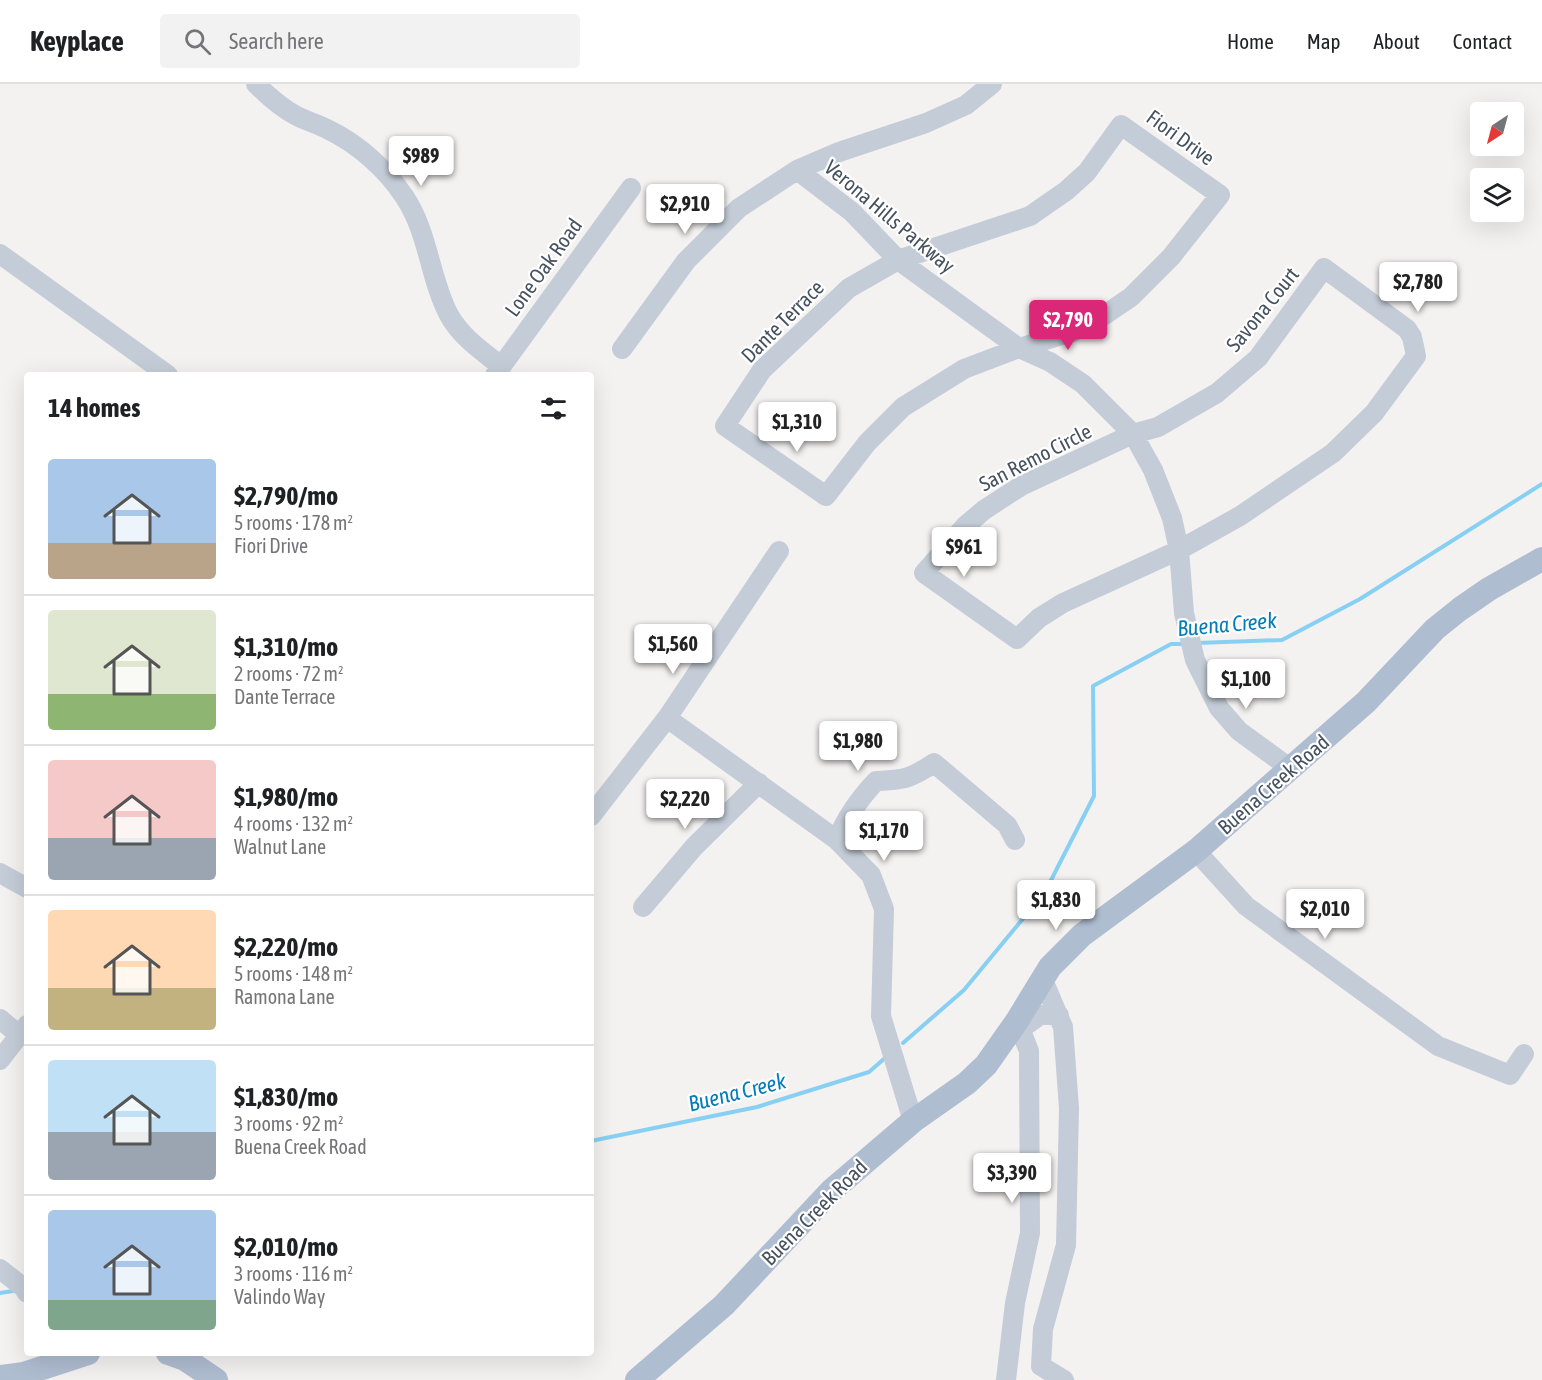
<!DOCTYPE html>
<html lang="en">
<head>
<meta charset="utf-8">
<style>
  body { margin:0; font-family:"Asap Condensed",sans-serif; background:#f2f2f2; color:#202124; height:100vh; display:flex; flex-direction:column; font-size:22px; white-space:nowrap }
  * { box-sizing:border-box; margin:0 }
  p { font-size:20px; color:#757577 }
  .icon { flex:none; width:33px; height:33px; fill:none; stroke:currentColor; stroke-width:2; stroke-linecap:round; stroke-linejoin:round }
  .map { position:relative; flex:1; overflow:hidden }
  .panel { position:absolute; left:24px; top:288px; width:570px; height:984px; display:flex; flex-direction:column; background:#fff; border-radius:6px; box-shadow:0 6px 24px #0002 }
  .panel>* { flex:none }
  .needle { width:39px; rotate:216deg }
  .tools { position:absolute; left:1470px; top:18px; display:grid; gap:12px }
  .tools a { display:grid; place-items:center; width:54px; height:54px; border-radius:6px; background:#fff; box-shadow:0 6px 24px #0002; font-size:30px }
  .price { position:absolute; translate:-50% -51px; padding:0 14px; border-radius:6px; background:#fff; color:#222; font-size:20px; line-height:39px; filter:drop-shadow(0 2px 3px #0008) }
  .price::after { content:''; position:absolute; left:50%; top:36px; width:18px; height:14px; margin-left:-9px; background:inherit; clip-path:polygon(0 0,100% 0,50% 100%) }
  .price.selected { background:#db2777; color:#fff }
  ul { padding:0; list-style:none }
  li { display:flex; align-items:center; gap:18px; height:150px; padding:0 24px }
  li+li { border-top:2px solid #e0e0e0 }
  li span { display:grid; place-items:center; flex:none; width:168px; height:120px; border-radius:6px; color:#555 }
  li>.icon { margin-inline-start:auto }
  span .icon { width:72px; height:72px; fill:#fffc; stroke-width:1 }
  li b { font-size:26px }
  h2 { display:flex; justify-content:space-between; align-items:center; height:72px; padding:0 24px; font-size:26px }
  header { display:flex; align-items:center; gap:36px; box-sizing:border-box; height:84px; padding:0 30px; background:#fff; border-bottom:2px solid #e0e0e0 }
  header strong { font-size:28px }
  nav { display:flex; gap:33px; margin-inline-start:auto; font-size:21px }
  .search { width:420px; height:54px; background:#f2f2f2; display:flex; align-items:center; gap:15px; box-sizing:border-box; padding:0 21px; border-radius:6px; color:#757577; font-size:22px }
  .map>svg:first-child { display:block }
  .lines { fill:none; stroke-linecap:round; stroke-linejoin:round }
  .stream { stroke:#88d0f3; stroke-width:4 }
  .minor { stroke:#c4ccd7; stroke-width:20 }
  .major { stroke:#afbdd1; stroke-width:24 }
  .labels { text-anchor:middle; dominant-baseline:central; stroke-width:4.5; stroke-linejoin:round; paint-order:stroke }
  .street-label { font-size:21px; fill:#475260; stroke:#fff }
  .water-label { font-size:22px; font-style:italic; fill:#027db8; stroke:#fff }
</style>
</head>
<body>
<header>
<strong>Keyplace</strong>
<div class="search"><svg class="icon" aria-label="search" viewBox="0 0 24 24"><circle cx="10" cy="10" r="6"/><path d="M15 15l6 6"/></svg>Search here</div>
<nav><a>Home</a><a>Map</a><a>About</a><a>Contact</a></nav>
</header>
<div class="map">
<svg width="1542" height="1296" viewBox="0 0 1542 1296">
  <rect width="100%" height="100%" fill="#f4f1f1"/>
  <g class="lines">
    <path class="stream" d="M1197 559 1282 556 1360 515 1542 400
      M903 959 964 906 1045 808 1094 712 1093 602 1171 560H1184
      M591 1057 757 1023 869 988 885 974
      M0 1209 13 1207"/>
    <path class="minor" d="M256 0C268 12 280 23 295 31 306 37 318 40 329 46 358 60 386 85 404 112 429 149 429 193 449 231 461 253 482 267 501 282
      M1121 41 1220 111 1171 173 1131 213 1103 232 1072 248 1019 264 964 285 903 323 867 359 826 412 725 342 762 286 849 204 898 176 1030 132 1066 107 1087 88Z
      M797 86 852 128 898 176 1019 264 1050 278 1083 300 1133 350 1153 386 1172 434 1179 466 1184 529 1195 576 1219 624 1239 647 1291 685
      M0 170 168 291
      M1324 184 1407 245 1412 253 1416 272 1374 329 1333 369 1240 432 1179 466 1063 519 1039 534 1017 555 924 489 965 442 984 426 1021 402 1133 350 1158 343 1217 309 1258 274Z
      M622 265 686 177 739 124 797 86 839 68 926 39 966 21 992 0
      M495 291 631 104
      M667 634 837 756 871 791 884 825 881 932 913 1037
      M591 732 667 634 779 467
      M837 756C846 733 859 715 876 697 904 696 910 695 934 679L1007 741 1015 756
      M1196 767 1246 822 1438 962 1510 991 1524 970
      M0 789 27 804
      M643 823 694 763 759 699
      M1043 896 1063 943 1069 1024 1066 1161 1043 1245 1041 1282 1064 1296
      M0 935 19 951
      M1021 945 1040 931H1059
      M0 976 27 941
      M0 1185 23 1203 27 1209
      M1006 1296 1015 1219 1030 1149 1029 967 1017 937"/>
    <path class="major" d="M168 1269 185 1275 216 1296
      M0 1293 24 1290 88 1269
      M637 1296 724 1221 831 1107 913 1037 967 999 986 981 1017 937 1050 883 1082 851 1196 767 1366 618 1435 545 1460 525 1489 505 1542 475"/>
  </g>
  <g class="labels">
    <g class="street-label">
      <text transform="translate(1181 53) rotate(36)">Fiori Drive</text>
      <text transform="translate(890 132) rotate(40)">Verona Hills Parkway</text>
      <text transform="translate(543 183) rotate(-54)">Lone Oak Road</text>
      <text transform="translate(1262 225) rotate(-51)">Savona Court</text>
      <text transform="translate(782 237) rotate(-45)">Dante Terrace</text>
      <text transform="translate(1035 373) rotate(-27)">San Remo Circle</text>
      <text transform="translate(1273 700) rotate(-41)">Buena Creek Road</text>
      <text transform="translate(814 1128) rotate(-45)">Buena Creek Road</text>
    </g>
    <g class="water-label">
      <text transform="translate(1227 540) rotate(-5)">Buena Creek</text>
      <text transform="translate(737 1008) rotate(-14)">Buena Creek</text>
    </g>
  </g>
</svg>
<div class="tools">
<a><svg class="needle" viewBox="-14 -14 28 28"><path d="M0-13l5 13h-10z" fill="#e53935"/><path d="M0 13l5-13h-10z" fill="#757577"/></svg></a>
<a><svg class="icon" aria-label="layers" viewBox="0 0 24 24"><path d="M12 4l9 5-9 5-9-5zM3 14l9 5 9-5"/></svg></a>
</div>
<b class="price" style="left:421px;top:103px">$989</b>
<b class="price" style="left:685px;top:151px">$2,910</b>
<b class="price" style="left:1418px;top:229px">$2,780</b>
<b class="price selected" style="left:1068px;top:267px">$2,790</b>
<b class="price" style="left:797px;top:369px">$1,310</b>
<b class="price" style="left:964px;top:494px">$961</b>
<b class="price" style="left:673px;top:591px">$1,560</b>
<b class="price" style="left:1246px;top:626px">$1,100</b>
<b class="price" style="left:858px;top:688px">$1,980</b>
<b class="price" style="left:685px;top:746px">$2,220</b>
<b class="price" style="left:884px;top:778px">$1,170</b>
<b class="price" style="left:1056px;top:847px">$1,830</b>
<b class="price" style="left:1325px;top:856px">$2,010</b>
<b class="price" style="left:1012px;top:1120px">$3,390</b>
<section class="panel">
<h2>14 homes<svg class="icon" aria-label="filters" viewBox="0 0 24 24"><path d="M4 7h16M4 17h16"/><circle cx="9" cy="7" r="2"/><circle cx="15" cy="17" r="2"/></svg></h2>
<ul>
<li><span style="background:linear-gradient(#a9c7e8 70%,#b9a48a 0)"><svg class="icon" aria-label="home" viewBox="0 0 24 24"><path d="M3 11l9-7 9 7M6 9v11h12V9"/></svg></span><div><b>$2,790/mo</b><p>5 rooms · 178 m²</p><p>Fiori Drive</p></div></li>
<li><span style="background:linear-gradient(#dfe7d0 70%,#8fb573 0)"><svg class="icon" aria-label="home" viewBox="0 0 24 24"><path d="M3 11l9-7 9 7M6 9v11h12V9"/></svg></span><div><b>$1,310/mo</b><p>2 rooms · 72 m²</p><p>Dante Terrace</p></div></li>
<li><span style="background:linear-gradient(#f6c9c9 65%,#9aa5b1 0)"><svg class="icon" aria-label="home" viewBox="0 0 24 24"><path d="M3 11l9-7 9 7M6 9v11h12V9"/></svg></span><div><b>$1,980/mo</b><p>4 rooms · 132 m²</p><p>Walnut Lane</p></div></li>
<li><span style="background:linear-gradient(#ffd9b3 65%,#c2b280 0)"><svg class="icon" aria-label="home" viewBox="0 0 24 24"><path d="M3 11l9-7 9 7M6 9v11h12V9"/></svg></span><div><b>$2,220/mo</b><p>5 rooms · 148 m²</p><p>Ramona Lane</p></div></li>
<li><span style="background:linear-gradient(#bfe0f5 60%,#9aa5b1 0)"><svg class="icon" aria-label="home" viewBox="0 0 24 24"><path d="M3 11l9-7 9 7M6 9v11h12V9"/></svg></span><div><b>$1,830/mo</b><p>3 rooms · 92 m²</p><p>Buena Creek Road</p></div></li>
<li><span style="background:linear-gradient(#a9c7e8 75%,#7fa58c 0)"><svg class="icon" aria-label="home" viewBox="0 0 24 24"><path d="M3 11l9-7 9 7M6 9v11h12V9"/></svg></span><div><b>$2,010/mo</b><p>3 rooms · 116 m²</p><p>Valindo Way</p></div></li>
</ul>
</section>
</div>
</body>
</html>
